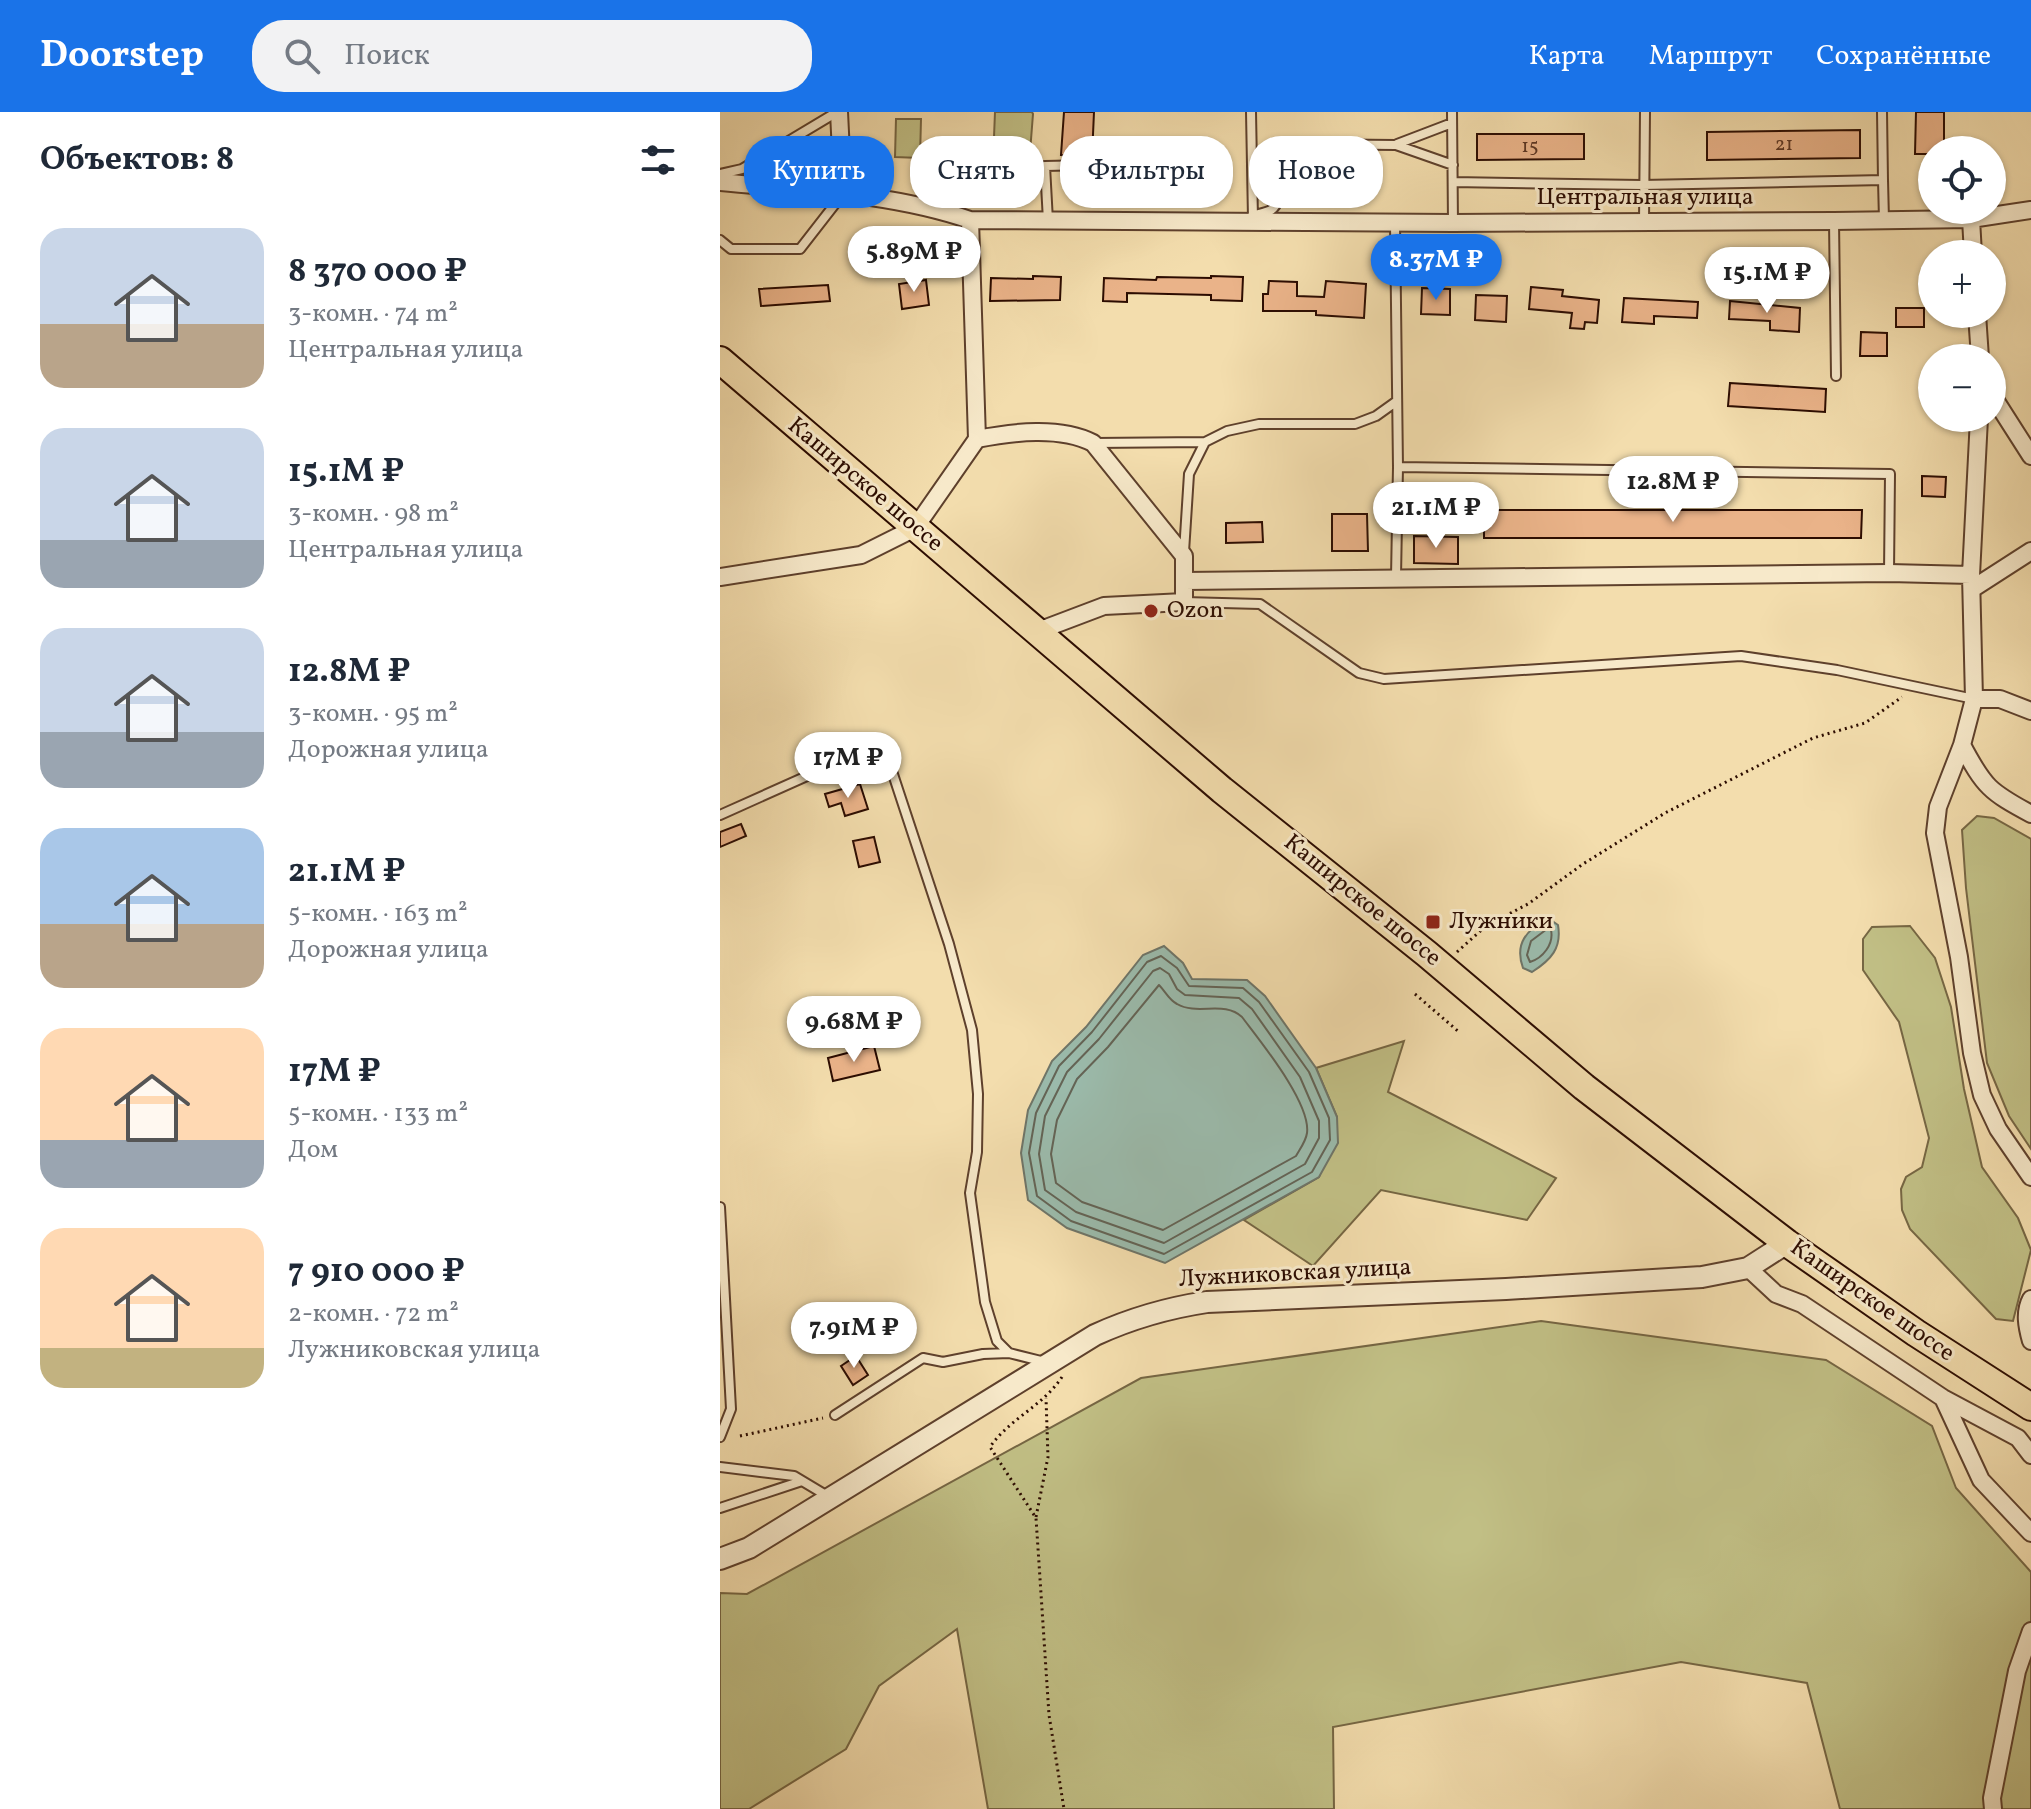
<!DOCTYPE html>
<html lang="ru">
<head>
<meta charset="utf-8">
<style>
  body { margin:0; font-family:Vollkorn,serif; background:#f2f2f3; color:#1f2937; height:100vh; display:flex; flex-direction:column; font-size:30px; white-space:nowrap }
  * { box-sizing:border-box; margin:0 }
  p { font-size:26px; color:#747a83 }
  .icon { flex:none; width:44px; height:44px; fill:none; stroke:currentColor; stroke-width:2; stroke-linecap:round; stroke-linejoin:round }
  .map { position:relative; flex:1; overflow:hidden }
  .drawer { display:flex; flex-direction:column; background:#fff; width:720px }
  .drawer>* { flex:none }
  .top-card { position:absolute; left:24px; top:24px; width:760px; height:72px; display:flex; gap:16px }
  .controls { position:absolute; left:1198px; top:24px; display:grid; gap:16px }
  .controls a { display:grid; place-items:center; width:88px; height:88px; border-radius:50%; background:#fff; box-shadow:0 2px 6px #0004; font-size:40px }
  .price { position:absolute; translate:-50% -68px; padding:0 18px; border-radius:28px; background:#fff; color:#222; font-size:26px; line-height:52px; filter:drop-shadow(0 2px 4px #0008) }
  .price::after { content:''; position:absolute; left:50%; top:48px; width:24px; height:18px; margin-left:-12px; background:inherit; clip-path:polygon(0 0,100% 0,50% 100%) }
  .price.current { background:#1a73e8; color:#fff }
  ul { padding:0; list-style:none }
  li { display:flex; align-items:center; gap:24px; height:200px; padding:0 40px }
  li span { display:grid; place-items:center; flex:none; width:224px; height:160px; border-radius:24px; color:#555 }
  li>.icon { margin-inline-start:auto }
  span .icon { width:96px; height:96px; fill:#fffc; stroke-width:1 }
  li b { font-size:34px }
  h2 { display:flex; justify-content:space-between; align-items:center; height:96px; padding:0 40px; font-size:34px }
  .chip { padding:0 28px; border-radius:32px; background:#fff; box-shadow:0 2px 6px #0004; font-size:28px; line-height:72px }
  .chip.current { background:#1a73e8; color:#fff }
  header { display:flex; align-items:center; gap:48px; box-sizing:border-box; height:112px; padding:0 40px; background:#1a73e8; color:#fff }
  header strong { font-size:38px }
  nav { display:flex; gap:44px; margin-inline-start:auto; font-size:28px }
  .search { width:560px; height:72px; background:#f2f2f3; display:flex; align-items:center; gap:20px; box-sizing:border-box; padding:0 28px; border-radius:32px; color:#747a83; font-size:30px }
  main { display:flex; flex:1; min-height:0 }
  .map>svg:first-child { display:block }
  .green { fill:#c1bf85; stroke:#766643; stroke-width:2 }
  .water { fill:#9bbbac; stroke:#6f7568; stroke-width:2 }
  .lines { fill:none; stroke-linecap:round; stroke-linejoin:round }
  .shore { stroke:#646456; stroke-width:2 }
  .building { fill:#eab389; stroke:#2c0c01; stroke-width:2 }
  .service-casing { stroke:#5e402c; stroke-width:12 }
  .minor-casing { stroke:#5e402c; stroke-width:20 }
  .tertiary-casing { stroke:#5e402c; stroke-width:24 }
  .primary-casing { stroke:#2c0c01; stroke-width:30 }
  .path { stroke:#2c0c01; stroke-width:3; stroke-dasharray:2 4; stroke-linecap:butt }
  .service { stroke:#f7e9ca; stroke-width:8 }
  .minor { stroke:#f7e9ca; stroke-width:16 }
  .tertiary { stroke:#f7e9ca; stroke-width:20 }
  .primary { stroke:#f3ddad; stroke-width:26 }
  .poi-dot { fill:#8f2418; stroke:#f7e9ca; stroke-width:3 }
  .labels { text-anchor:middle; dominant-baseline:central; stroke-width:6; stroke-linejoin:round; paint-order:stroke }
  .number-label { font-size:20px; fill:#5c3623 }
  .street-label { font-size:24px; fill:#2c0c01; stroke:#f7e9ca }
  .poi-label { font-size:24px; fill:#2c0c01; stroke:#f7e9ca; text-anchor:start }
</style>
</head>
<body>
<header>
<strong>Doorstep</strong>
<div class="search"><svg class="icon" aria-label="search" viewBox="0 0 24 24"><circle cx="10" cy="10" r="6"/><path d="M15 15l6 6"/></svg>Поиск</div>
<nav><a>Карта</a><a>Маршрут</a><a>Сохранённые</a></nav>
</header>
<main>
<section class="drawer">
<h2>Объектов: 8<svg class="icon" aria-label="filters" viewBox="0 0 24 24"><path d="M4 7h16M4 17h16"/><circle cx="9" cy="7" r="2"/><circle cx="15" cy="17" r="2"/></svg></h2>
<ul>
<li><span style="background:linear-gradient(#c9d6e8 60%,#b9a48a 0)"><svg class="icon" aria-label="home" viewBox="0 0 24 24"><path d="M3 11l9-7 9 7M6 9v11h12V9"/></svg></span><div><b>8 370 000 ₽</b><p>3-комн. · 74 m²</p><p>Центральная улица</p></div></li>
<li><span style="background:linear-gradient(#c9d6e8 70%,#9aa5b1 0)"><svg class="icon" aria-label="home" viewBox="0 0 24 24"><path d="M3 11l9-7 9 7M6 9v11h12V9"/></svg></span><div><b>15.1M ₽</b><p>3-комн. · 98 m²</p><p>Центральная улица</p></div></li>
<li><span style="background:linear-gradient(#c9d6e8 65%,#9aa5b1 0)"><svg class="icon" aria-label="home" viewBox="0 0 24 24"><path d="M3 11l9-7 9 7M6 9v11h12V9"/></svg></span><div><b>12.8M ₽</b><p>3-комн. · 95 m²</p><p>Дорожная улица</p></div></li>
<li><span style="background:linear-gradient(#a9c7e8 60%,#b9a48a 0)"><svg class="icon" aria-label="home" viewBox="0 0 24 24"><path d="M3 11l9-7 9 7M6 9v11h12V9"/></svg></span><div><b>21.1M ₽</b><p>5-комн. · 163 m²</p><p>Дорожная улица</p></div></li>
<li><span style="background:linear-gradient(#ffd9b3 70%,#9aa5b1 0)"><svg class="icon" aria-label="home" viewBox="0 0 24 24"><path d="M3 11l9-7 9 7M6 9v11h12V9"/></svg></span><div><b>17M ₽</b><p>5-комн. · 133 m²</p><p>Дом</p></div></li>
<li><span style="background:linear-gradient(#ffd9b3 75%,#c2b280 0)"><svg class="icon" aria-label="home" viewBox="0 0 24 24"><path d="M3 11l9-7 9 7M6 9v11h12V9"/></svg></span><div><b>7 910 000 ₽</b><p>2-комн. · 72 m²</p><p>Лужниковская улица</p></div></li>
</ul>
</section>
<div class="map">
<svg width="1311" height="1697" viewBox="0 0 1311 1697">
  <rect width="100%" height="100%" fill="#f3ddad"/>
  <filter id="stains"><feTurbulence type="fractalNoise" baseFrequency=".0025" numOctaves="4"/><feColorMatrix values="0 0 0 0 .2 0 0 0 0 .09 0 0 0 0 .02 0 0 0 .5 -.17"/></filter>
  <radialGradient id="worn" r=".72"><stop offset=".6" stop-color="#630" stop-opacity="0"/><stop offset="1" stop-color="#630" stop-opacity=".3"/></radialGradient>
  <path class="green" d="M275 0H312L313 2 309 53 302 59C291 58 279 60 273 50Z
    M176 7H201L200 46 175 45Z
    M1257 704 1274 706 1311 727V1037L1289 1004 1267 951 1246 776 1242 718Z
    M1190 814 1215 846 1231 895 1244 977 1262 1055 1298 1106 1311 1138 1293 1209 1276 1207 1190 1117 1182 1098 1181 1077 1186 1065 1202 1055 1209 1026 1179 910 1143 858V827L1152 815Z
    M684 929 668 980 836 1066 807 1108 661 1078 593 1154 524 1108 599 1065 617 1005 596 956Z
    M821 1209 1106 1248 1212 1314 1236 1376 1311 1460V1697H1120L1087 1571 961 1550 613 1615 614 1697H268L237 1517 159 1574 126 1637 29 1697H0V1481L27 1482 421 1266Z"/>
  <path class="water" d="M828 806 838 813C842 836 831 848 812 860L803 856C794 831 807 818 828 806Z
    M444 834 463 851 472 867 527 868 545 884 596 956 617 1005 618 1031 599 1065 445 1151 347 1116 308 1088 301 1041 308 998 332 949 366 915 423 843Z"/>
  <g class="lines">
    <path class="shore" d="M827 817 831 818C834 832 823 846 810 850L807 843 811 829Z
      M441 844 457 856 469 874 523 876 539 890 589 960 609 1006 610 1028 592 1060 444 1142 351 1109 317 1084 309 1041 316 1001 339 954 372 920 427 850Z
      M440 856 449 862 457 877 465 883 519 886 532 897 580 965 599 1009V1026L585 1052 444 1131 356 1100 325 1078 319 1042 325 1004 347 960 379 927 433 859Z
      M439 873C445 879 449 888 457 892 478 904 504 888 522 905 540 929 591 991 587 1021 586 1029 580 1037 576 1044L443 1118 362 1090 336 1071 331 1042 337 1008 357 967 388 935Z"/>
  </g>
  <path class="building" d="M344 0H374L372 45 341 43Z
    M1196 0H1224V38H1212V42H1195Z
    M1140 18V46L987 48V20Z
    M757 22H864V47L757 48Z
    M313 164 341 165 340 188 270 189 271 166 313 167Z
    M491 164 523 165 522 189 491 188V183L407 181V190L383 189 384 166 436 168 437 165 491 166Z
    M206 168 209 193 182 197 179 172Z
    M549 169 577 170V184L604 185 606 169 646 172 644 206 596 203V199H543V182H548Z
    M108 173 110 189 41 194 39 177Z
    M811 175 843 178 842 184 879 188 877 211 865 210 864 217 850 216 852 201 809 197Z
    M702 176 730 177V203L701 202Z
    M756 183 787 184 786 210 755 208Z
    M904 186 978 190 977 206 934 204V212L902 210Z
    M1010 189 1080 196 1079 220 1050 218V209L1009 207Z
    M1176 196H1204V215H1176Z
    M1141 220 1167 221V244H1140Z
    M1010 271 1106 277 1105 300 1008 294Z
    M1202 364 1226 365 1225 385 1202 384Z
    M764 398H1142L1141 426H764Z
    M612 402H647L648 439H612Z
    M542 410 543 430 506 431V411Z
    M694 424 738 425V452L694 451Z
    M140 672 148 697 125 704 121 691 109 695 105 682Z
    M21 712 26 724 0 735V720Z
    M154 725 160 750 139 755 133 729Z
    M154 934 160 958 113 969 108 946Z
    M136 1244 148 1263 133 1273 121 1254Z"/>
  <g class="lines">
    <defs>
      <path id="service" d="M531 0 533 107
        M732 0 733 111
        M1162 0 1163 68
        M677 32 732 11
        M0 62 22 57 117 0
        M733 70 922 73 1163 68 1164 108
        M532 104C537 102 546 101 551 98 570 86 547 47 573 32L676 33 733 53
        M328 109 325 54 369 53
        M1114 109 1116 264
        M924 110 925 0
        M675 111 678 355 676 465
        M0 128 11 137H80L122 83
        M374 331 485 330
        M678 355 1170 362 1169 461
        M464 440 469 362 485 330 507 319 539 312H635L656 304 677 289
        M464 490 540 492 639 561 664 567 1021 544 1117 558 1254 587
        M0 703 134 643 156 638 168 647 229 832 252 918 258 982 257 1040 250 1081 265 1190 277 1229 289 1241 325 1250
        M0 1095 11 1297 0 1325
        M115 1303 203 1246 223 1250 263 1242 289 1241
        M0 1355 74 1364 109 1385
        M0 1396 82 1369"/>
      <path id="minor" d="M119 0 123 82
        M0 70C83 78 171 81 250 108L733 111 1114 109 1251 107 1311 98
        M1251 107 1253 142
        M1257 202 1260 246
        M1272 283 1311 344
        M1259 306 1251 463 1254 587 1242 633C1264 675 1270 680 1311 702
        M257 327C293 320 340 314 373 331L464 444V490L384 494 318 519
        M0 465 141 443 195 416 257 327 250 108
        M465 469 1169 461 1251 463
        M1252 477 1311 439
        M1254 587H1280L1311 599
        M1242 633 1218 695 1215 721 1239 845 1252 941 1262 983 1278 1017 1311 1065
        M1028 1156 1056 1182 1082 1192 1223 1286 1298 1326 1311 1343
        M1311 1187C1304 1200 1307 1215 1311 1229
        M1223 1286 1261 1368 1311 1421
        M1273 1697 1272 1686 1297 1559 1311 1519"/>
      <path id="tertiary" d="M0 1447 29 1436 375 1223C412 1206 447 1196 487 1190L786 1177 982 1165 1028 1156 1067 1131"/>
      <path id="primary" d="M0 248 502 678 707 842 864 975 1067 1131 1196 1221 1311 1295"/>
    </defs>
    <use href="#service" class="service-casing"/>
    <use href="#minor" class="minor-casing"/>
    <use href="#tertiary" class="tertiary-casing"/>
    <use href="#primary" class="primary-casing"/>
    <path class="path" d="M737 840 766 814 808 792 863 752 945 701 1093 626 1145 611 1182 585
      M695 882 739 920
      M342 1265C323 1294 289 1307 270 1335L316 1406 329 1603 344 1697
      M20 1324 103 1306
      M316 1405 328 1345 326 1286"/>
    <use href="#service" class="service"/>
    <use href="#minor" class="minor"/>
    <use href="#tertiary" class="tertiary"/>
    <use href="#primary" class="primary"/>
  </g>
  <g class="poi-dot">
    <circle cx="431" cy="499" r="8"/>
    <rect x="705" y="802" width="16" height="16" rx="4"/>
  </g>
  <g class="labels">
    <g class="number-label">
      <text x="1064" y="33">21</text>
      <text x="810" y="35">15</text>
    </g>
    <g class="street-label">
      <text x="925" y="86">Центральная улица</text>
      <text transform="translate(145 373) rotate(40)">Каширское шоссе</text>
      <text transform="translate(642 789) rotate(39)">Каширское шоссе</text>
      <text transform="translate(575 1162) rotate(-3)">Лужниковская улица</text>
      <text transform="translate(1152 1189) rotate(35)">Каширское шоссе</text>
    </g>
    <g class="poi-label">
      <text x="447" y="499">Ozon</text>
      <text x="729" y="810">Лужники</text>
    </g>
  </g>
  <rect width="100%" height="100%" filter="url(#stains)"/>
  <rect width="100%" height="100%" fill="url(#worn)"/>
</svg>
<div class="controls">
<a><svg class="icon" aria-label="locate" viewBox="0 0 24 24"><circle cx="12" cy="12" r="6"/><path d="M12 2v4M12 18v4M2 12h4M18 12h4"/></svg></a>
<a>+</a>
<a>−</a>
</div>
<b class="price" style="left:194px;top:182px">5.89M ₽</b>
<b class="price current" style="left:716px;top:190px">8.37M ₽</b>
<b class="price" style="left:1047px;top:203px">15.1M ₽</b>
<b class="price" style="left:953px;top:412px">12.8M ₽</b>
<b class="price" style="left:716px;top:438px">21.1M ₽</b>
<b class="price" style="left:128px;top:688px">17M ₽</b>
<b class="price" style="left:134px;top:952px">9.68M ₽</b>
<b class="price" style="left:134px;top:1258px">7.91M ₽</b>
<div class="top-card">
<a class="chip current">Купить</a>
<a class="chip">Снять</a>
<a class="chip">Фильтры</a>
<a class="chip">Новое</a>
</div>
</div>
</main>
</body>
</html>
